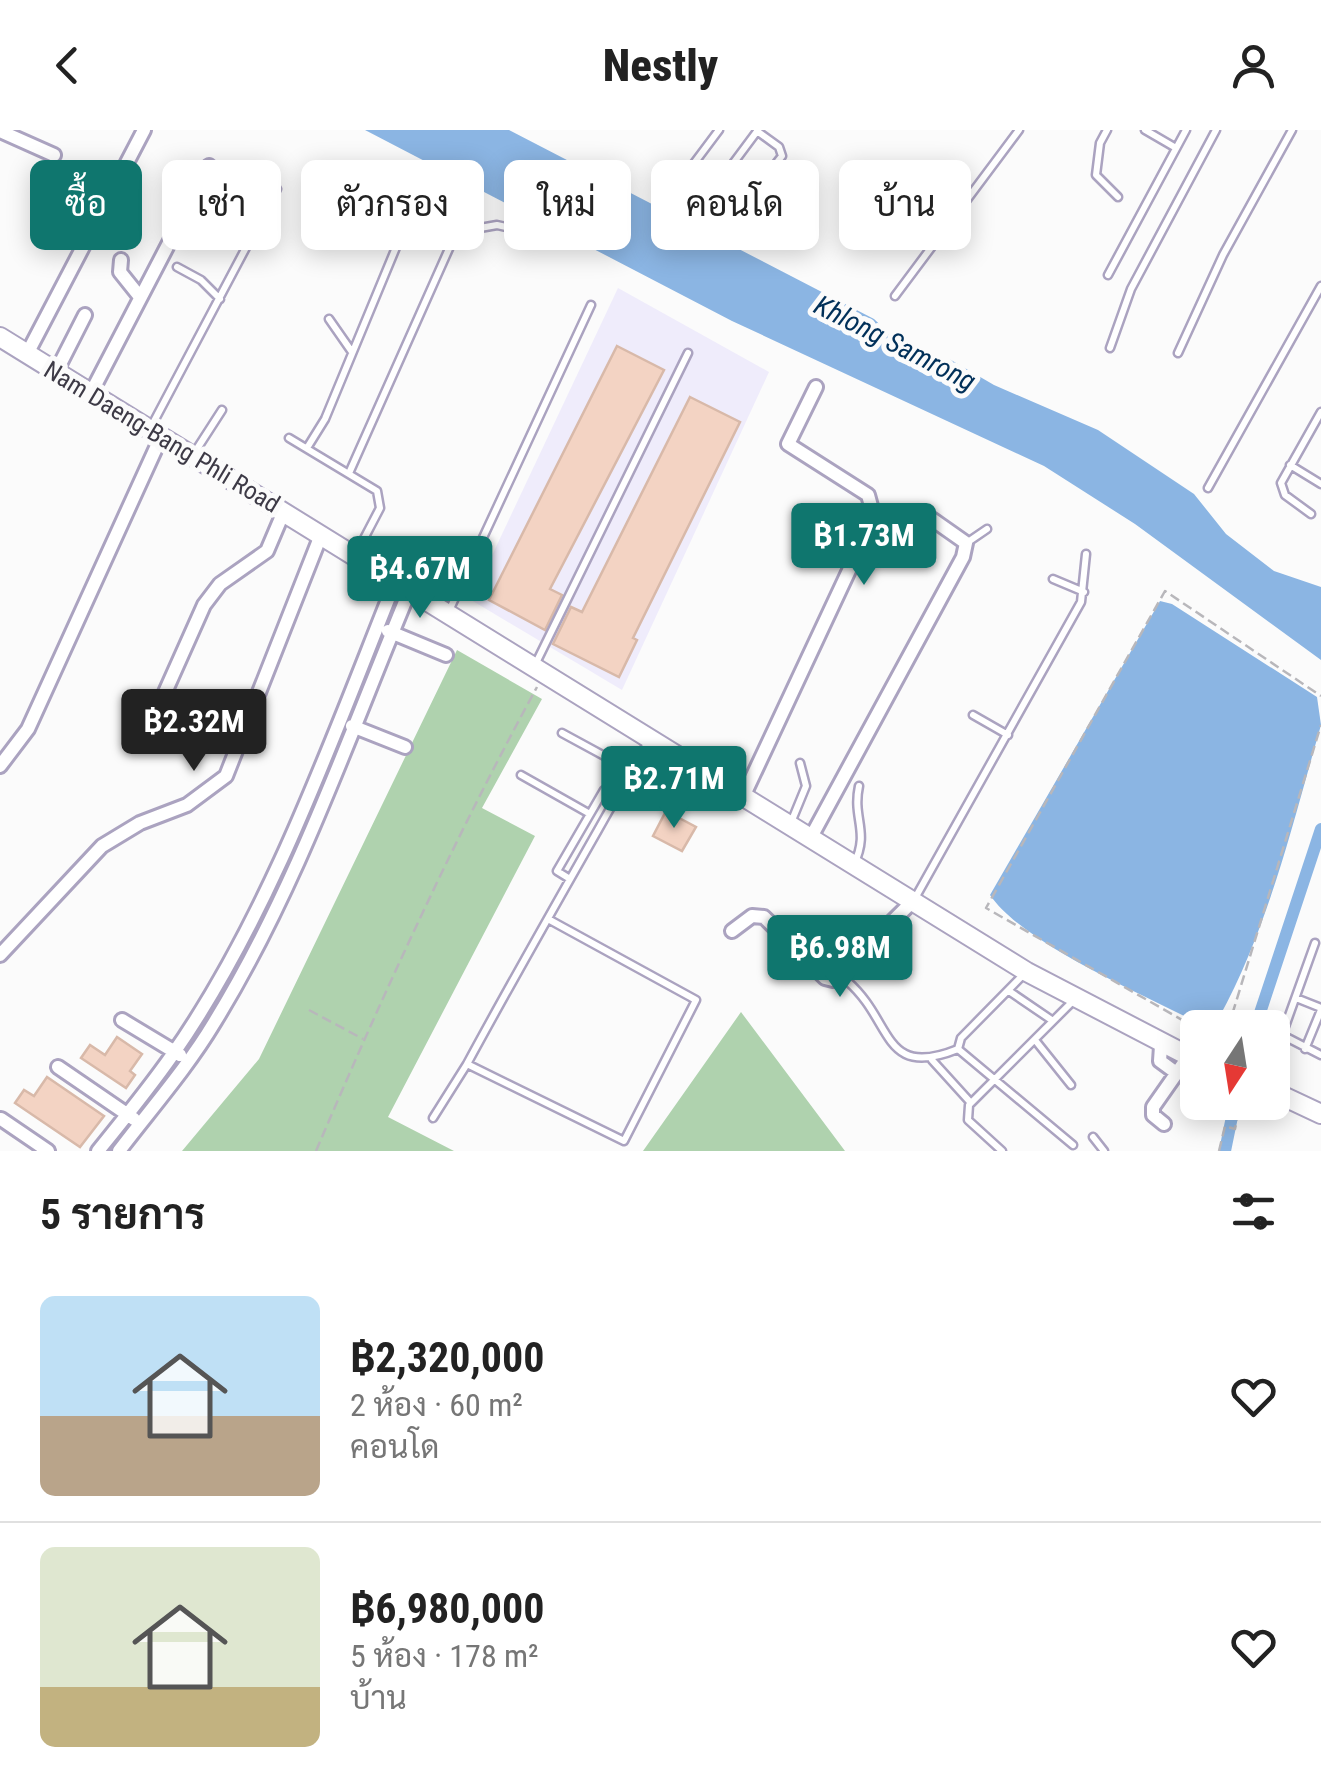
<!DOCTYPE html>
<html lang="th">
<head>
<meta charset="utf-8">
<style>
  body { margin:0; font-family:"Roboto Condensed",Sarabun,sans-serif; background:#f6f6f6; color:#222; height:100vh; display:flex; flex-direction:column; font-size:38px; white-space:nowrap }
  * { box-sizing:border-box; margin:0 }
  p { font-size:32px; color:#767676 }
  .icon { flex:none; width:55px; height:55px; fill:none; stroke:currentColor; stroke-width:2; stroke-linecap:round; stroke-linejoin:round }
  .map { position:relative; height:1021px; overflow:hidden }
  .panel { display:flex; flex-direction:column; background:#fff; flex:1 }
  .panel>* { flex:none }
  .banner { position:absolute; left:30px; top:30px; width:1262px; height:90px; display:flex; gap:20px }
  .needle { width:65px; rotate:192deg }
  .tools { position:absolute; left:1180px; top:880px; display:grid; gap:20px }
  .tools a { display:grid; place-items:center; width:110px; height:110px; border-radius:15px; background:#fff; box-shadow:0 5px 25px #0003; font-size:50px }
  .price { position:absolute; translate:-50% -85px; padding:0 22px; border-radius:10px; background:#0f766e; color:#fff; font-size:32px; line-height:65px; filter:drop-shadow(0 2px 5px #0008) }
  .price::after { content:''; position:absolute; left:50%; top:60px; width:30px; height:22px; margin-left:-15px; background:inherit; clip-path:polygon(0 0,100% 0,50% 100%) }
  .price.selected { background:#222; color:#fff }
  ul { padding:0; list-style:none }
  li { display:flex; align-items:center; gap:30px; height:250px; padding:0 40px }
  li+li { border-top:2px solid #e0e0e0 }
  li span { display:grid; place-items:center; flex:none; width:280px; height:200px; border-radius:15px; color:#555 }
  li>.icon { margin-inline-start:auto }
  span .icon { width:120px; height:120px; fill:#fffc; stroke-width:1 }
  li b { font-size:42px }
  h2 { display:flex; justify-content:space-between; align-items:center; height:120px; padding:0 40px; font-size:42px }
  .chip { padding:0 35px; border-radius:15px; background:#fff; box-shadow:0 5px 25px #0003; font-size:35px; line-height:90px }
  .chip.selected { background:#0f766e; color:#fff }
  header { display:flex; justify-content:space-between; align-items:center; height:130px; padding:0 40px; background:#fff; font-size:45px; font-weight:800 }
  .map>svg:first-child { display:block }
  .built { fill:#efecfb }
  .green { fill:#afd2ae }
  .water { fill:#8bb5e3 }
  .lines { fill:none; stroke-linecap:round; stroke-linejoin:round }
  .canal { stroke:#8bb5e3; stroke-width:12 }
  .building { fill:#f3d3c3; stroke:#d8b9a9; stroke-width:2.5 }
  .lane-casing { stroke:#aba3c0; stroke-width:11 }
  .street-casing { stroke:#aba3c0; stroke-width:18 }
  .secondary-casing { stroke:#aba3c0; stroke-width:22 }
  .path { stroke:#b8b7bb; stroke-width:2.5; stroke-dasharray:10 5; stroke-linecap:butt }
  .lane { stroke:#fff; stroke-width:6 }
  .street { stroke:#fff; stroke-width:12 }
  .secondary { stroke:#fff; stroke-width:18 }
  .labels { text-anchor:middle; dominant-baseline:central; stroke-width:10; stroke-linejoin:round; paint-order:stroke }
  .street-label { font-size:25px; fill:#3d3a46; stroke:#fbfbfb }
  .water-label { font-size:28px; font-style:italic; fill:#013059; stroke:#fbfbfb }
</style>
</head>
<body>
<header><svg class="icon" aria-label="back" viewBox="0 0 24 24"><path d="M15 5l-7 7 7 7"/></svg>Nestly<svg class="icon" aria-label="person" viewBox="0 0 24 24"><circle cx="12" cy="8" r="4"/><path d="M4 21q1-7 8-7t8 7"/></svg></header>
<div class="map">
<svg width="1321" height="1021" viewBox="0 0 1321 1021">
  <rect width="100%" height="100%" fill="#fbfbfb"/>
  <path class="built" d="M618 158 769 242 622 560 471 470Z"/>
  <path class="green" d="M457 520 542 569 482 678 535 706 388 987 454 1021H182L259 929Z
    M741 882 845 1021H643Z"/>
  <path class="water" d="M365 0H509L874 189 909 222 951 230 994 255 1098 300 1194 364 1226 404 1274 441 1321 457V530L1135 394 1044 336 732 191Z
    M1160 471 1172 474 1317 567 1321 595C1292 696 1268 800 1216 893L1206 897C1149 867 1024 815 990 765Z"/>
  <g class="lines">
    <path class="canal" d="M1255 898 1321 699
      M1225 1021 1235 972"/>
  </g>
  <path class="building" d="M617 216 664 240 550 459 562 465 545 500 489 470Z
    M690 267 740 292 633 508 637 510 619 547 553 514 571 477 582 482Z
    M666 681 696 697 682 721 653 706Z
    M117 907 142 924 130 941 135 945 126 958 81 928 90 915 105 925Z
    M47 947 104 986 80 1017 15 973 24 960 34 966Z"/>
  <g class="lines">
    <defs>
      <path id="lane" d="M1107 0 1100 13 1096 45 1118 67
        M1145 0 1176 18
        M88 44 108 52 118 47
        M723 47 711 65 712 76 724 84 737 83 782 26 779 17 757 1
        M677 56 719 0
        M751 69 723 47 758 0
        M457 102 497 95 529 102
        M177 137 201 150 220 169
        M1108 145 1186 0
        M895 166 1019 0
        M329 189 352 222
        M1110 218 1131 159 1216 0
        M1178 223 1223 125 1292 0
        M151 297 277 59
        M289 308 377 361 380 378 356 424
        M307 318 325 289 402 103 426 91 456 103 350 341
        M193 325 222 280
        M1290 335 1321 354
        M1208 358 1321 156
        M1311 384 1285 365 1281 353 1321 282
        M968 412 987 399
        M1053 449 1084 462
        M448 483 591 175
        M535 535 688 223
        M973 585 1008 605
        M562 603 632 641
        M521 645 590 684
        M668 662 694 675 714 651
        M790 695 806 656 800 633
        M854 734C870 701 852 689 859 656
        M570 749 557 741 604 660
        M914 770 1081 472 1086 424
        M548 789 696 870 624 1011 467 934C526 825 588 718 649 610
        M1315 813 1282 905 1321 925
        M847 851C894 891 881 950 958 919L961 908 1026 842
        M1009 861 1053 891
        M1296 868 1321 878
        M1035 910 1071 955
        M958 919 1073 1015
        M1305 919 1321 880
        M932 930 971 973
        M433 988 467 934
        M1093 1007 1104 1021
        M1002 1021 968 990 969 975 1074 870"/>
      <path id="street" d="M0 1 54 25
        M47 76 89 104
        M121 130 120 142 140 167
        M27 224 144 0
        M56 242 85 185
        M91 263 209 36
        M388 501 446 525
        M150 596 204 475 220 454 267 421 284 381
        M352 596 405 617
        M0 636 28 599 161 307
        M743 667 874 387 868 365 788 314 816 257
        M810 709 963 427 966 413 929 387
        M732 801 752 786 764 787 825 848 833 850 913 771
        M0 825 102 716 140 693 187 675 226 646 321 405
        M122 890 180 925
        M1161 916 1160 931 1175 942
        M58 937 134 989
        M1 989 48 1021
        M1164 994 1153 985V977L1188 927
        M98 1021C124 989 150 957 173 924 270 785 332 609 395 452
        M119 1021C151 979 187 938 214 893 296 760 349 606 409 462"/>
      <path id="secondary" d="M0 207 1027 842 1198 931
        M1272 961 1321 984"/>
    </defs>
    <use href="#lane" class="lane-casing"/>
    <use href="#street" class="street-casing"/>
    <use href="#secondary" class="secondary-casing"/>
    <path class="path" d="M309 880 363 909
      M1228 898 1321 595
      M1198 899 986 778 1165 461 1321 566
      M316 1021C383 864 455 707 537 557
      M1219 1021 1225 996 1235 999 1240 972"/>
    <use href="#lane" class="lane"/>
    <use href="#street" class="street"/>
    <use href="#secondary" class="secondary"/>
  </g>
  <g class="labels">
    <g class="street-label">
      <text transform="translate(162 307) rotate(31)">Nam Daeng-Bang Phli Road</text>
    </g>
    <g class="water-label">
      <text transform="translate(895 213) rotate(27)">Khlong Samrong</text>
    </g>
  </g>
</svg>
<div class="tools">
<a><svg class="needle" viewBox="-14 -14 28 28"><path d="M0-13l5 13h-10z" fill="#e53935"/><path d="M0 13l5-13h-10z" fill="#767676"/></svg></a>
</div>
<b class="price" style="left:864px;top:458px">฿1.73M</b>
<b class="price" style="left:420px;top:491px">฿4.67M</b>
<b class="price selected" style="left:194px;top:644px">฿2.32M</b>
<b class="price" style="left:674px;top:701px">฿2.71M</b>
<b class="price" style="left:840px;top:870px">฿6.98M</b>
<div class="banner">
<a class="chip selected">ซื้อ</a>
<a class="chip">เช่า</a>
<a class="chip">ตัวกรอง</a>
<a class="chip">ใหม่</a>
<a class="chip">คอนโด</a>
<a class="chip">บ้าน</a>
</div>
</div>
<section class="panel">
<h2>5 รายการ<svg class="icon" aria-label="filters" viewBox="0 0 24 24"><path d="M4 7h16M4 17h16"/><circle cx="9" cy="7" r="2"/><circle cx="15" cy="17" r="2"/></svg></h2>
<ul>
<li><span style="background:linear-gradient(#bfe0f5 60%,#b9a48a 0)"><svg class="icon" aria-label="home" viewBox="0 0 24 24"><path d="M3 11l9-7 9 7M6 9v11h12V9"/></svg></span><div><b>฿2,320,000</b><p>2 ห้อง · 60 m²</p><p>คอนโด</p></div><svg class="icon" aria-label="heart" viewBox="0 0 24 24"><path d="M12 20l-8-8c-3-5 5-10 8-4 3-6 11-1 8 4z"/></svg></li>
<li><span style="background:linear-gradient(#dfe7d0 70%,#c2b280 0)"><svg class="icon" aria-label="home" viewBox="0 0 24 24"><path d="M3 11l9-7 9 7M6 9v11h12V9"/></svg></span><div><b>฿6,980,000</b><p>5 ห้อง · 178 m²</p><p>บ้าน</p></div><svg class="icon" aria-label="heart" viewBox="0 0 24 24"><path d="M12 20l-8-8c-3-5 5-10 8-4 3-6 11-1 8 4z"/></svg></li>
</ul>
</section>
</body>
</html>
